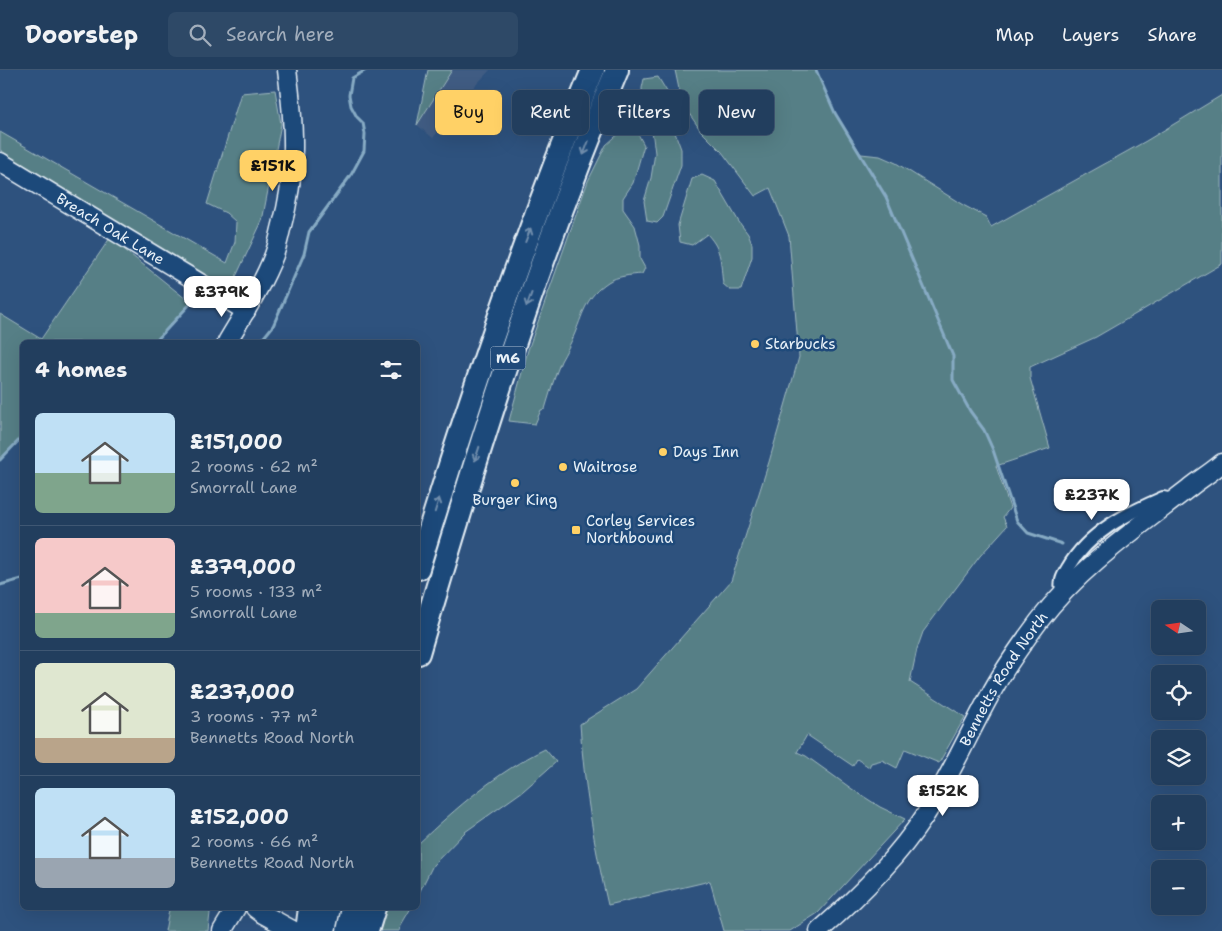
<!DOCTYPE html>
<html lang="en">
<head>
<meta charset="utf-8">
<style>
  body { margin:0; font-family:"Shantell Sans",sans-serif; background:#2e4967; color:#f1f3f6; height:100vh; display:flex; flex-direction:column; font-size:19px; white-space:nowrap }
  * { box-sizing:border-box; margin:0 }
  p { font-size:16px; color:#a2aebc }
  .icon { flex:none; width:28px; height:28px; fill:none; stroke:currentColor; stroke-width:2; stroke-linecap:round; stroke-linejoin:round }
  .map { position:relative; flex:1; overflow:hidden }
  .sheet { position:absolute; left:20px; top:270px; width:400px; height:570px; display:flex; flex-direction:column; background:#223e5e; border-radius:8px; box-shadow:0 5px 20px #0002,0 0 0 1px #3f5773 }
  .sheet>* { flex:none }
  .top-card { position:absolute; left:435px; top:20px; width:475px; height:45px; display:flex; gap:10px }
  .needle { width:32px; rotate:283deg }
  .controls { position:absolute; left:1151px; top:530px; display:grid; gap:10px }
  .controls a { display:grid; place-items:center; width:55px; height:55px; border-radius:8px; background:#223e5e; box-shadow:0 5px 20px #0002,0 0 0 1px #3f5773; font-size:25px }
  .price { position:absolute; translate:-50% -42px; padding:0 11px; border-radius:10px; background:#fff; color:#222; font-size:16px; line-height:32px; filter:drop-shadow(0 1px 2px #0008) }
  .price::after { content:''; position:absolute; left:50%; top:30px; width:15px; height:11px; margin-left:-8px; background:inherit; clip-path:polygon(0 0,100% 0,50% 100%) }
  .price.active { background:#ffd166; color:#111 }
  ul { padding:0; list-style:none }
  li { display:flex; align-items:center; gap:15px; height:125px; padding:0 15px }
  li+li { border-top:1px solid #3f5773 }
  li span { display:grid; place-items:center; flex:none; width:140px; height:100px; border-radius:8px; color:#555 }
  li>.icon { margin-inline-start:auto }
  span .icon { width:60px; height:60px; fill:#fffc; stroke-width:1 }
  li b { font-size:21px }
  h2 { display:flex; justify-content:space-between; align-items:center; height:60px; padding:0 15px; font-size:21px }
  .pill { padding:0 18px; border-radius:8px; background:#223e5e; box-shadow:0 5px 20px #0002,0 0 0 1px #3f5773; font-size:18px; line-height:45px }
  .pill.active { background:#ffd166; color:#111 }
  header { display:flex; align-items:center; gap:30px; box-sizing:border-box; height:70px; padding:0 25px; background:#223e5e; border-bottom:1px solid #3f5773 }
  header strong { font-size:24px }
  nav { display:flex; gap:28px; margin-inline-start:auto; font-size:18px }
  .search { width:350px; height:45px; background:#2e4967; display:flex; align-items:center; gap:12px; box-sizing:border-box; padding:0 18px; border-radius:8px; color:#a2aebc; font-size:19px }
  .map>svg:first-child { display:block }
  .built { fill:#405c83 }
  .green { fill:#567f86; stroke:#9fb8bf }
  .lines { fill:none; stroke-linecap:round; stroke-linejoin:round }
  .stream { stroke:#87abc4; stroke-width:3 }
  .street-casing { stroke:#e8f1f8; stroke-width:16 }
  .secondary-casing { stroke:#e8f1f8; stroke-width:21 }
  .highway-casing { stroke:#e8f1f8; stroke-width:26 }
  .street { stroke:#1f4a7a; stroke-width:12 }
  .secondary { stroke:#1f4a7a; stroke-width:18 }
  .highway { stroke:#1f4a7a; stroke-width:22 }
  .oneway { stroke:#6f8dac }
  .poi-dot { fill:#ffd166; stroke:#1f4a7a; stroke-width:2 }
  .labels { text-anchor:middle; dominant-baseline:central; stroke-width:5; stroke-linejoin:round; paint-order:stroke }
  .shield { fill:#1f4a7a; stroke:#acbfd2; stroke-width:1 }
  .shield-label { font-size:14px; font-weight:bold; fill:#e8f1f8 }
  .street-label { font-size:15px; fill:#e8f1f8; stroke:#1f4a7a }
  .poi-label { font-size:15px; fill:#e8f1f8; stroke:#1f4a7a; text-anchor:start }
</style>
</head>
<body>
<header>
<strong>Doorstep</strong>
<div class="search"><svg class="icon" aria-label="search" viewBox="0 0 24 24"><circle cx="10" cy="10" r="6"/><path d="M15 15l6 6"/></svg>Search here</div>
<nav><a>Map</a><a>Layers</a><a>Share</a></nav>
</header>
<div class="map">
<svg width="1222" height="861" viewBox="0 0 1222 861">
  <rect width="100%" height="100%" fill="#2e527e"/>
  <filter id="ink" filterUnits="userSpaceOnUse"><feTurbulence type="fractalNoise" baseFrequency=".02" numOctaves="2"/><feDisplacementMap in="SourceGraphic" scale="10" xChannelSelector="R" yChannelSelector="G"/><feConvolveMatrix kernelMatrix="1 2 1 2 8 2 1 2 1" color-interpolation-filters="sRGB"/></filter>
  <g filter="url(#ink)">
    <path class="built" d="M452 0H490L472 19 433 68 417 55Z"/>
    <path class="green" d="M428 0H452L417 55Z
      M675 0H816L835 43 861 84 880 86 896 93 963 135 986 147 991 157 1146 71 1222 25V194L1096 267 1030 297V308L1050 378 996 396 1010 438 1003 447 1007 456 980 486 923 562 917 579 910 612 965 647 939 693 905 679 897 698 882 690 871 693 869 697 857 689 853 696 807 665 797 682 806 686 852 719 880 737 905 749 818 843 790 861H724L710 811 608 835C594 776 584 715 580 654L636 619 731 511 769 392 799 287 789 166 770 118 755 126 722 82 701 61 688 42 680 24Z
      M658 7 669 25 670 49 681 79V95L663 147 657 153 647 151 644 131 651 108 655 83 652 60 643 42 642 18 644 9Z
      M275 20 281 54 262 151 232 215 220 213 0 80V62L227 193 235 172 236 152 226 143 207 134 241 23Z
      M622 61 638 64 644 75 633 113 623 128V139L635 156 640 175V189L645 198 642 204C631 205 617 206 608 212 586 227 584 241 575 263 571 273 566 282 561 291 554 307 550 323 545 339L541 340 535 354 509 351 528 280 588 111 606 75Z
      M702 105 715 111 739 152 748 164 752 174V187L741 220H730L723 214C720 192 723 181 707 164L692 175 680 172 678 155 692 109Z
      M110 168 191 233 155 272H22V367L0 390V244L41 269Z
      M545 679 556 692 523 721 465 762 433 795 418 825V774C456 738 497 702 545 679Z
      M168 838H208L210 843 208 861H165L169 840Z
      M383 838H411L401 855 400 861H376Z"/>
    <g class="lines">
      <path class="stream" d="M816 0 835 43 886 127 953 286V310L970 341 984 360 993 380 1017 451 1028 463 1062 474
        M155 272 191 233
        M260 272 273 256 304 184 309 162 351 105 364 81 365 64 363 53 357 47 351 36 349 25 352 8 366 0
        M0 390 22 367
        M0 515 22 509"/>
      <defs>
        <path id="street" d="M1063 523C1059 513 1063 506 1068 498 1089 462 1126 444 1163 428L1173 430"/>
        <g id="secondary">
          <path id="s1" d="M0 92 246 241"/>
          <path d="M227 272C243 245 263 214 274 185 277 177 279 168 281 159 297 102 295 58 287 0"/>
          <path d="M255 838 263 844 294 861"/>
          <path d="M222 861 236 838"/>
          <path id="s2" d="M819 861C858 827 896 790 924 747 949 709 967 667 989 627 1003 600 1021 575 1039 551 1080 497 1136 459 1189 418 1200 409 1212 402 1222 393"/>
        </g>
        <path id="highway" d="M418 498C469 330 525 163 593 0
          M418 583C476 385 537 190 617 0
          M307 861 310 838
          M324 861 329 838
          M348 861 353 838
          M367 861 374 838"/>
      </defs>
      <use href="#street" class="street-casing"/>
      <use href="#secondary" class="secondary-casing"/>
      <use href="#highway" class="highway-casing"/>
      <use href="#street" class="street"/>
      <use href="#secondary" class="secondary"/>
      <use href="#highway" class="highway"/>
    </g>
    <defs><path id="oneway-shaft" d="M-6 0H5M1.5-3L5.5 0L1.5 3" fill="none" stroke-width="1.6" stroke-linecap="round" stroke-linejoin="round" transform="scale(1.25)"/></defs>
    <g class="oneway">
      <use href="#oneway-shaft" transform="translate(586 78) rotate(111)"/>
      <use href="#oneway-shaft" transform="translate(528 165) rotate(-69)"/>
      <use href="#oneway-shaft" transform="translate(529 230) rotate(110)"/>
      <use href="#oneway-shaft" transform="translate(477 384) rotate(108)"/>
      <use href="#oneway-shaft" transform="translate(437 435) rotate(-73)"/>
    </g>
  </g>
  <g class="poi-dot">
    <circle cx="755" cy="274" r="5"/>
    <circle cx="663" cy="382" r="5"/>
    <circle cx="563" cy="397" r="5"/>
    <circle cx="515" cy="413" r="5"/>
    <rect x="571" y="455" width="10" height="10" rx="2.5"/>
  </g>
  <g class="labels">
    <rect class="shield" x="490.5" y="276.5" width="35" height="23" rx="4"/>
    <g class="shield-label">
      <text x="508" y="288">M6</text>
    </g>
    <g class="street-label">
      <text stroke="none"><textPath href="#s1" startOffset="129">Breach Oak Lane</textPath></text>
      <text stroke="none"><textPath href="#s2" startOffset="315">Bennetts Road North</textPath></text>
    </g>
    <g class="poi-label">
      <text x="765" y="274">Starbucks</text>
      <text x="673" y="382">Days Inn</text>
      <text x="573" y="397">Waitrose</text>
      <text x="515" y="430" text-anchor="middle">Burger King</text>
      <text x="586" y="451">Corley Services<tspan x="586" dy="17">Northbound</tspan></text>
    </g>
  </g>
</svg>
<div class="controls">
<a><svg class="needle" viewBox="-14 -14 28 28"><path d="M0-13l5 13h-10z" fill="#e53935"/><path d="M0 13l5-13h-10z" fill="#a2aebc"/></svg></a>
<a><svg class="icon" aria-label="locate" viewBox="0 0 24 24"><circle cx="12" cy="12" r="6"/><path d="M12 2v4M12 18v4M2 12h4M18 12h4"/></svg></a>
<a><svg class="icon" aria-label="layers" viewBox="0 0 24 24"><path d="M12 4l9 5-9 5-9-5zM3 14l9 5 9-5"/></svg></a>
<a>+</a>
<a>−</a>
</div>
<b class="price active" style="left:273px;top:122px">£151K</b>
<b class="price" style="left:222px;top:248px">£379K</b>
<b class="price" style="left:1092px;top:451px">£237K</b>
<b class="price" style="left:943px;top:747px">£152K</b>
<div class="top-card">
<a class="pill active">Buy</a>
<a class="pill">Rent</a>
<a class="pill">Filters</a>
<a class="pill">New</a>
</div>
<section class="sheet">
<h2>4 homes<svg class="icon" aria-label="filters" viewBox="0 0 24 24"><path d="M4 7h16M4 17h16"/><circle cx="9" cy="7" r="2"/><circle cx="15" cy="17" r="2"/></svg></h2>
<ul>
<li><span style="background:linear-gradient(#bfe0f5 60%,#7fa58c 0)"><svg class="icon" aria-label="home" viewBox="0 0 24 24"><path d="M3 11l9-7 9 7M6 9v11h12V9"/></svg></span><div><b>£151,000</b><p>2 rooms · 62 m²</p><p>Smorrall Lane</p></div></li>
<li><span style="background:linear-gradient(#f6c9c9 75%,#7fa58c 0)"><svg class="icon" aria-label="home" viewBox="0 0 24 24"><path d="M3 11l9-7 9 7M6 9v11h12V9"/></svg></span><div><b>£379,000</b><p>5 rooms · 133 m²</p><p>Smorrall Lane</p></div></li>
<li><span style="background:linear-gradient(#dfe7d0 75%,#b9a48a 0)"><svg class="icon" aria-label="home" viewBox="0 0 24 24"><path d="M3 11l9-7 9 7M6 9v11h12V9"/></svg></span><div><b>£237,000</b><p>3 rooms · 77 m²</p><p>Bennetts Road North</p></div></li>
<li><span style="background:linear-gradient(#bfe0f5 70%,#9aa5b1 0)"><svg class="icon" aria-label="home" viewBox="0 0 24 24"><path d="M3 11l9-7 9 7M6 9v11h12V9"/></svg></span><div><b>£152,000</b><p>2 rooms · 66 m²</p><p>Bennetts Road North</p></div></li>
</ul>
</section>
</div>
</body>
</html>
